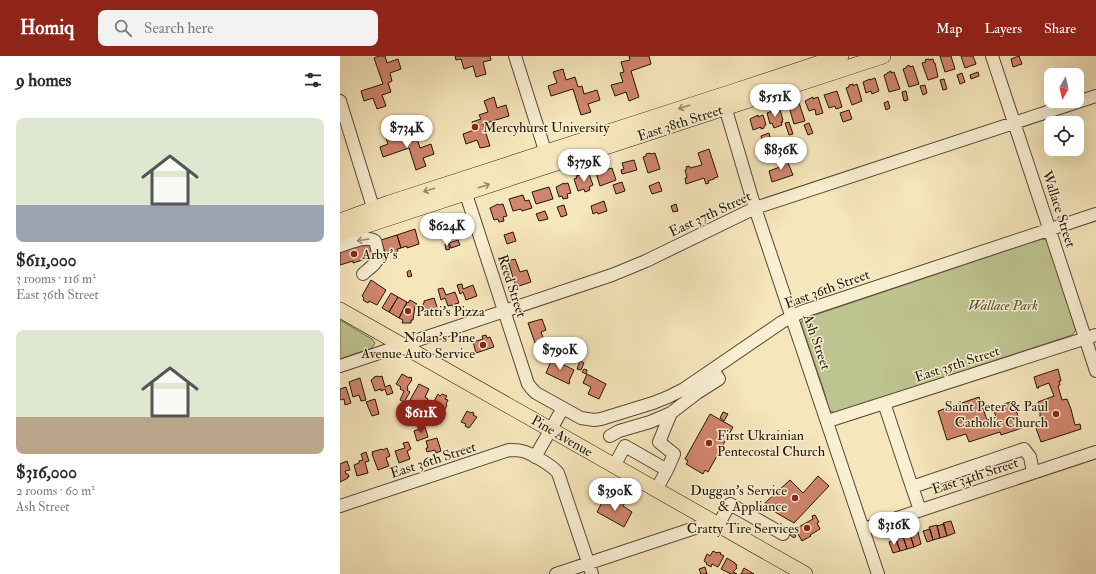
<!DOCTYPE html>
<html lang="en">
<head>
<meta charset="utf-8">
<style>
  body { margin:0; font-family:"IM FELL Double Pica",serif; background:#f2f2f3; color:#2b2b33; height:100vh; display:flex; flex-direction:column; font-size:15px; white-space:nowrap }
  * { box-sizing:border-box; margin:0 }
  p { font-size:13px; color:#7c7c81 }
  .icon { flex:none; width:22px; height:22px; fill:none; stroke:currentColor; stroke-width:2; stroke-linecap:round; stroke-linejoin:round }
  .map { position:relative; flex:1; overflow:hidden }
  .sheet { display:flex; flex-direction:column; background:#fff; width:340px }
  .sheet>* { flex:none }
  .needle { width:26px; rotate:188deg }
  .tools { position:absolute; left:704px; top:12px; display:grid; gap:8px }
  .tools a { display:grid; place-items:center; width:40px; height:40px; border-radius:8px; background:#fff; box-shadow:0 4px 16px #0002; font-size:20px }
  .price { position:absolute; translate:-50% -34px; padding:0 9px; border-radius:14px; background:#fff; color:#222; font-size:13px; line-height:26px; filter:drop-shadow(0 1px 2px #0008) }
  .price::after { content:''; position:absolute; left:50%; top:24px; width:12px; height:9px; margin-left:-6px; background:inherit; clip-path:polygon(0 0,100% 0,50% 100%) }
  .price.on { background:#8f2418; color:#fff }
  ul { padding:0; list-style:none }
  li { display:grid; align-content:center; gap:8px; height:212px; padding:0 16px }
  li span { display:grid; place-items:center; height:124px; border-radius:8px; color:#555 }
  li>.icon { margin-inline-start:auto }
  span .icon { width:72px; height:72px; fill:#fffc; stroke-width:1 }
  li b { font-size:17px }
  h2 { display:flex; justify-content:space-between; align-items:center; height:48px; padding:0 16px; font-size:17px }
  header { display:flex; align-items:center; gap:24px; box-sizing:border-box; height:56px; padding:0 20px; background:#8f2418; color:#fff }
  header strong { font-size:19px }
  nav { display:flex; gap:22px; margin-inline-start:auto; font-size:14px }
  .search { width:280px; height:36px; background:#f2f2f3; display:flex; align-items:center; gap:10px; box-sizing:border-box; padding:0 14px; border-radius:8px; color:#7c7c81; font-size:15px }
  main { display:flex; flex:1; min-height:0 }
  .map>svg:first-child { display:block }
  .green { fill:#bec48f; stroke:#706c4a }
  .building { fill:#d1856e; stroke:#211506 }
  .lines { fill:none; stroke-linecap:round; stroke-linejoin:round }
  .minor-casing { stroke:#564934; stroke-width:14 }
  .major-casing { stroke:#211506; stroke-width:16 }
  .minor { stroke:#f9efd3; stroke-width:12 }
  .major { stroke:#f6e6bc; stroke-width:15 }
  .oneway { stroke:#96886a }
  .oneway2 { stroke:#988d77 }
  .poi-dot { fill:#8f2418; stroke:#f9efd3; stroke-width:1.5 }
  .labels { text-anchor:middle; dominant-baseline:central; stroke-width:3; stroke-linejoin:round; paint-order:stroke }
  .street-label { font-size:14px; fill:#211506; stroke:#f9efd3 }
  .poi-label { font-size:14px; fill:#211506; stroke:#f9efd3; text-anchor:start }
  .park-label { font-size:14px; font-style:italic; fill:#585236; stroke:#f9efd3 }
</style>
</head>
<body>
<header>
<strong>Homiq</strong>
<div class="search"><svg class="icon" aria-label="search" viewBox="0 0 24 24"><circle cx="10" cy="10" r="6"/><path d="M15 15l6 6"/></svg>Search here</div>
<nav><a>Map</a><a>Layers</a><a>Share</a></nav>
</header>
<main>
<section class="sheet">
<h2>9 homes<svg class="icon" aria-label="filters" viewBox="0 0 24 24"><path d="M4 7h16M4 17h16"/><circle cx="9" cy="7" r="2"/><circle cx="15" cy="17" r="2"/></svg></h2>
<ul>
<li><span style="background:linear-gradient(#dfe7d0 70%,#9aa5b1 0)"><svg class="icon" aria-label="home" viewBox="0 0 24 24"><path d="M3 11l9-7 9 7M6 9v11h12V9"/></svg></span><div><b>$611,000</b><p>3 rooms · 116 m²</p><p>East 36th Street</p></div></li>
<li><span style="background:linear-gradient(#dfe7d0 70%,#b9a48a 0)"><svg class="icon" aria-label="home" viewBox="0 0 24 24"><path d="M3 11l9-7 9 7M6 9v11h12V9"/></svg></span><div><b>$316,000</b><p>2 rooms · 60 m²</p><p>Ash Street</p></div></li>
</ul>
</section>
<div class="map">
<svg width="756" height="518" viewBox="0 0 756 518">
  <rect width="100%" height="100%" fill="#f6e6bc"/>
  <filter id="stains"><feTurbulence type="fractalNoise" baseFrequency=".005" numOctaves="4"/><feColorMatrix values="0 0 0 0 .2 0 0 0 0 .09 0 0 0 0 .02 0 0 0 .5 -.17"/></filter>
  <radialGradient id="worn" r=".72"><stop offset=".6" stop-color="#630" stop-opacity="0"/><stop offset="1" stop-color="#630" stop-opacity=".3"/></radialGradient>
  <path class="green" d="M702 183 706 184 708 186 736 274 732 279 495 357 489 354 485 338 461 267 463 263 695 185Z
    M0 264 32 283 35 287 32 292 0 303Z"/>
  <path class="building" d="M39 0H45L47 7 58 3 61 13 50 17 52 25 48 27 51 36 42 39 46 50 37 53 33 42 24 45 21 35 43 28 34 2Z
    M115 0H150L151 4 143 6 146 18 136 21 133 10 124 13 121 3 116 4Z
    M289 0H309L311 8 291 15 299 41 289 45 286 36 275 40 271 29 283 26 280 17 284 16 281 6 290 4Z
    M600 0H611L615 13 605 16Z
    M621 0H633L636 8 625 12Z
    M679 0 682 8 673 11 671 3Z
    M589 3V4L593 3 594 7H595L598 21 588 24 582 7 586 6 585 4Z
    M569 9 570 11 573 10 579 28 569 31 563 13 566 12V11Z
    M223 13 226 24 235 21 238 31 242 30 244 38 257 34 260 44 248 48 251 56 241 59 233 33 211 40 208 30 217 27 213 16Z
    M551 15V17L554 16 560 33 549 36 544 19 547 18V17Z
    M638 16 639 20 631 23 630 19Z
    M622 17 625 26 620 28 617 19Z
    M535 22 539 35 532 38 531 35 526 37 523 26 530 23V24Z
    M604 23 607 33 603 34 600 24Z
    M513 28V30L517 28 522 45 512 49 506 32 509 31V29Z
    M585 29 587 37 583 39 580 30Z
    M497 35 502 51 496 53 495 50 489 52 484 39Z
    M566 35 568 44 564 45 562 36Z
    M154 41 157 52 166 49 169 60 143 68 150 90 140 92 137 84 126 88 123 78 134 74 132 66 141 63 139 59 148 56 144 45Z
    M473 41V43L478 41 483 57 476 59 475 53 469 55 465 45Z
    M548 45 550 52 546 54 544 47Z
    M455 47 456 48 459 47 465 65 454 68 449 51 452 50V48Z
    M435 54V55L440 54 443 64H442L443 66H441L442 69 434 72 432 67 430 68 427 57Z
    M509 54 512 63 503 66 500 57Z
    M418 59V61L423 59 426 69 424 70V72L421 73V71L413 74 410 63Z
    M449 66 453 78 449 79 445 67Z
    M469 67 473 77 468 79 464 69Z
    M54 73 58 85 67 82 68 86 77 83 80 92 91 88 94 98 83 102 86 110 76 114 69 92 43 101 40 91 48 88 44 77Z
    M429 77 430 81 422 84 421 80Z
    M369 93 378 121 374 122V123L368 125 369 127 366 128 364 122 346 128 345 122H347L345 114 347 113 346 111 349 110 350 112 362 109 358 97Z
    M310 97 311 98 315 97 320 113 308 117 303 101 306 100V98Z
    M446 102 453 119 432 126 429 115 440 111 437 104Z
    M294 104 297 114 282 118 281 114 284 113 282 107Z
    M272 112 276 124 260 130 256 117Z
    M249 118 253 129 249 131 250 134 245 136 244 133 238 135 234 123 237 122 236 120 242 119V120Z
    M282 126 285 135 276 138 273 129Z
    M319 126 322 135 312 138 309 130Z
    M224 127V128L228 127 231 137 227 138 228 142 223 143 222 140 219 141 216 131Z
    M209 131 213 143 196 148 192 136Z
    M183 139 185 145 189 144 192 152 182 155 181 153 173 155 169 143Z
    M264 145 267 155 258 158 257 156 253 158 251 150Z
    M158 148 159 149 163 148 167 160 163 161 164 165 159 166 158 163 154 164 150 152Z
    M336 148 338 155 333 156 331 150Z
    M224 149 227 159 221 161 217 151Z
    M205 155 208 163 199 165 196 158Z
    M108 165 109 167 113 166 116 176 113 177 114 181 107 183 106 179 103 180 100 170 104 169V166Z
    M75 173 79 188 67 192V190L61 192 57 179Z
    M173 176 176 185 167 188 164 179Z
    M57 179 61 192 57 193 58 195 46 199 41 184Z
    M118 184 120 189 111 192 109 187Z
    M31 186 35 200 13 207V205L0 209V196L9 193 16 189 17 191Z
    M108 187 110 193 106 194 105 188Z
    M175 203 180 216 187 214 191 226 176 231 168 205Z
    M70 214 72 220 68 221 67 216Z
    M31 224 46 234 37 249 29 245 28 247 23 244 24 242 22 240Z
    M122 228 123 233 133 229 137 240 126 244 123 236 120 238 117 229Z
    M103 232 106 239 115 236 119 247 115 248V250L113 251 112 249 108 250 105 242 101 244 98 233Z
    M51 237 58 241 49 256 42 252Z
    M58 241 67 246 59 262 49 256Z
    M94 242 98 254 87 258 83 248 84 247V245Z
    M70 244 77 248 75 250 73 264H71V267H62L63 264 59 262 67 246 68 247Z
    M202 263 206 274 201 276 204 284 195 287 188 267Z
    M146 279 147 282 150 281 154 291 136 297 133 286 143 283 142 280Z
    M207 284 208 289 204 290 203 285Z
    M212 303 234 314 229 325 230 326 229 328 206 317Z
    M240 305 244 307 241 314 237 313Z
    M244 313 247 314 246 318 242 316Z
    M718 313 721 325H719L720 329 718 330 722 344 727 343 731 353 735 369 740 368 741 373 701 386 696 372 703 369 700 360V355L698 346 714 340 709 327 698 331 699 332H697L694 321Z
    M62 318 69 322V321L72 322 71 323 72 324 67 331 68 332 67 334 70 336 64 346 60 344 64 335 60 333 61 331 56 328Z
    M247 318 266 328 259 343 248 338 251 331 243 327Z
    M38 320 39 321 42 320 45 331 50 329 53 337 47 339 45 333 41 335V333L35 335 31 324 34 322V321Z
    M20 322 26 344 21 345 19 339 13 341 9 326Z
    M79 328 89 333 85 341 88 343 84 350 80 348 79 349 70 344Z
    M6 331 11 347 5 349 4 343 0 344V333Z
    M98 338 100 340 102 338 107 340 105 343 108 344 106 348 107 349 103 357 96 353 97 352 96 351 94 354 92 353 94 350 92 349Z
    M639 341 647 364 656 361 653 352 673 345 682 372 661 379 660 376 629 386 626 378 607 384 598 355Z
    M35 343 39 358 32 360 26 346Z
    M127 355 131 357 132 356 134 357 133 359 137 361 129 372 125 370 126 368 121 366Z
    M383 356 388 358 384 365 380 362Z
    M370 358 393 371 368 416 365 414 363 418 346 408 348 405 345 403Z
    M77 359 81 361 79 366 75 364Z
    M85 371 88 381 77 385 74 375Z
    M97 382 101 395 96 397 95 394 87 396 86 392H88L86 385Z
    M68 386 71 393 67 395 70 403 59 407 55 395 65 392 63 387Z
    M47 392 50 400 46 402 49 410 38 414 32 398H33L32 396 42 393 43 394Z
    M26 396 29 405 25 406 28 417 17 420 14 409 19 407V405L23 404 21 398Z
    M7 405 10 414 5 415 6 418H8L9 421H7L8 422 0 426V408Z
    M478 420 489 430 454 467 428 452H427L425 447 450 424 463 437Z
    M265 441 275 446 276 444 284 448 283 450 292 456 284 471 257 456Z
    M475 459 479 466 477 467 480 473 470 479 471 480 462 485 455 473 473 463 472 460Z
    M611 465 615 477 607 480 603 467Z
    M604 468 607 480 600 482 597 470Z
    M597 469 600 482 593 484 589 471Z
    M590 473 593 484 587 486 583 475Z
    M453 476 456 480 454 482 450 479Z
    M578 476 581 488 574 491 570 478Z
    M570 479 574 491 567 493 563 481Z
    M563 480 567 493 560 495 556 482Z
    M556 484 560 495 553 497 549 486Z
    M373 495 377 497 378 496 381 497 380 498 384 500 378 511 372 508 371 511 366 508 367 507 364 505 367 498 370 500Z
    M387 502 395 507V508L397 509 396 511 397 512 393 516 397 518H391L381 513Z
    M365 511 367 518H361L359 513Z
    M404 512 414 518H401Z"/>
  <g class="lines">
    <defs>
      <path id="minor" d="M175 0 208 104
        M652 0 707 166 756 315
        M383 44 415 152 538 518
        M0 45 36 161
        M123 129 188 328 192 333 196 337 241 362 254 364 261 363 313 347 328 341 344 333 442 266 461 256 756 158
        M0 190C10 187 25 179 35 185 41 205 39 204 23 218
        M0 310 272 219 306 205 415 152 756 40
        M544 347 572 431
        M488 365 756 279
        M270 380 279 375 310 366 331 357 357 337 379 323 373 314
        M195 401 223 352
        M274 410 285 390 327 414 316 434
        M327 414 334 398 319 386 331 357
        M0 450 169 394C173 394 178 394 182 395 191 397 213 410 218 417L252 518
        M580 454 572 431 684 393 690 401 693 416
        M378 469 390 448 443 478
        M524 473 756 396
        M216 518 373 466"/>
      <path id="major" d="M0 165 49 147 392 36 501 0
        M0 178 543 0
        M0 254 465 518"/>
    </defs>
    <use href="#minor" class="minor-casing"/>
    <use href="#major" class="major-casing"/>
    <use href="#minor" class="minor"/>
    <use href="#major" class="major"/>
  </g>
  <defs><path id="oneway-shaft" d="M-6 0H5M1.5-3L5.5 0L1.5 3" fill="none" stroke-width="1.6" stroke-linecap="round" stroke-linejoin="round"/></defs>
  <g class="oneway">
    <use href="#oneway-shaft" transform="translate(344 51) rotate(162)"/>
    <use href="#oneway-shaft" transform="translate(144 130) rotate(-18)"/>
    <use href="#oneway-shaft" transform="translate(89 134) rotate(163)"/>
  </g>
  <use class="oneway2" href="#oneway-shaft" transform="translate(23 184) rotate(171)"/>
  <g class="poi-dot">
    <circle cx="135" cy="71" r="4"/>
    <circle cx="14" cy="198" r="4"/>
    <circle cx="68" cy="255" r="4"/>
    <circle cx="143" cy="289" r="4"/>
    <circle cx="716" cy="358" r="4"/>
    <circle cx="369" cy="387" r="4"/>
    <circle cx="455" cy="442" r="4"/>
    <circle cx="467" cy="472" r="4"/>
  </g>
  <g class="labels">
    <g class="street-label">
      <text transform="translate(340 67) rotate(-18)">East 38th Street</text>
      <text transform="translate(719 153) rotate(72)">Wallace Street</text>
      <text transform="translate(370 158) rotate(-25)">East 37th Street</text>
      <text transform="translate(172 230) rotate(72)">Reed Street</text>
      <text transform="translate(487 233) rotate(-20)">East 36th Street</text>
      <text transform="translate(477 286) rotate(71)">Ash Street</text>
      <text transform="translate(617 308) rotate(-18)">East 35th Street</text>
      <text transform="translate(222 380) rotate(30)">Pine Avenue</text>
      <text transform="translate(93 404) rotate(-18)">East 36th Street</text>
      <text transform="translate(635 420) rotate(-18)">East 34th Street</text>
    </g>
    <g class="poi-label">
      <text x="143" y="71">Mercyhurst University</text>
      <text x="22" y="198">Arby's</text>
      <text x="76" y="255">Patti's Pizza</text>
      <text x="135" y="281" text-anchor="end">Nolan's Pine<tspan x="135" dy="16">Avenue Auto Service</tspan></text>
      <text x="708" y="350" text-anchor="end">Saint Peter &amp; Paul<tspan x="708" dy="16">Catholic Church</tspan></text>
      <text x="377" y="379">First Ukrainian<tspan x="377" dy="16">Pentecostal Church</tspan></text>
      <text x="447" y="434" text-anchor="end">Duggan's Service<tspan x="447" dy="16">&amp; Appliance</tspan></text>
      <text x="459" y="472" text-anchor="end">Cratty Tire Services</text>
    </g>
    <g class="park-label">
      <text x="663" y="249">Wallace Park</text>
    </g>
  </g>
  <rect width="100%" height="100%" filter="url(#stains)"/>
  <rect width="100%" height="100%" fill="url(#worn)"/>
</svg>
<div class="tools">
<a><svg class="needle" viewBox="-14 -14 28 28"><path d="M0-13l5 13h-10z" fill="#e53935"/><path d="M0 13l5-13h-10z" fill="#7c7c81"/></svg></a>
<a><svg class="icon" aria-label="locate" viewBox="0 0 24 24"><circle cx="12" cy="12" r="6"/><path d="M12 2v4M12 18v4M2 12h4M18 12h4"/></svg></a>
</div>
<b class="price" style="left:435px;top:62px">$551K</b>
<b class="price" style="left:67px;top:93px">$734K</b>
<b class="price" style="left:441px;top:115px">$836K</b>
<b class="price" style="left:244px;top:127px">$379K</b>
<b class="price" style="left:107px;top:191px">$624K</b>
<b class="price" style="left:220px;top:315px">$790K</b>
<b class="price on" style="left:81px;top:378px">$611K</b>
<b class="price" style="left:275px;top:456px">$390K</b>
<b class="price" style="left:554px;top:490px">$316K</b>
</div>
</main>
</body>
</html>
